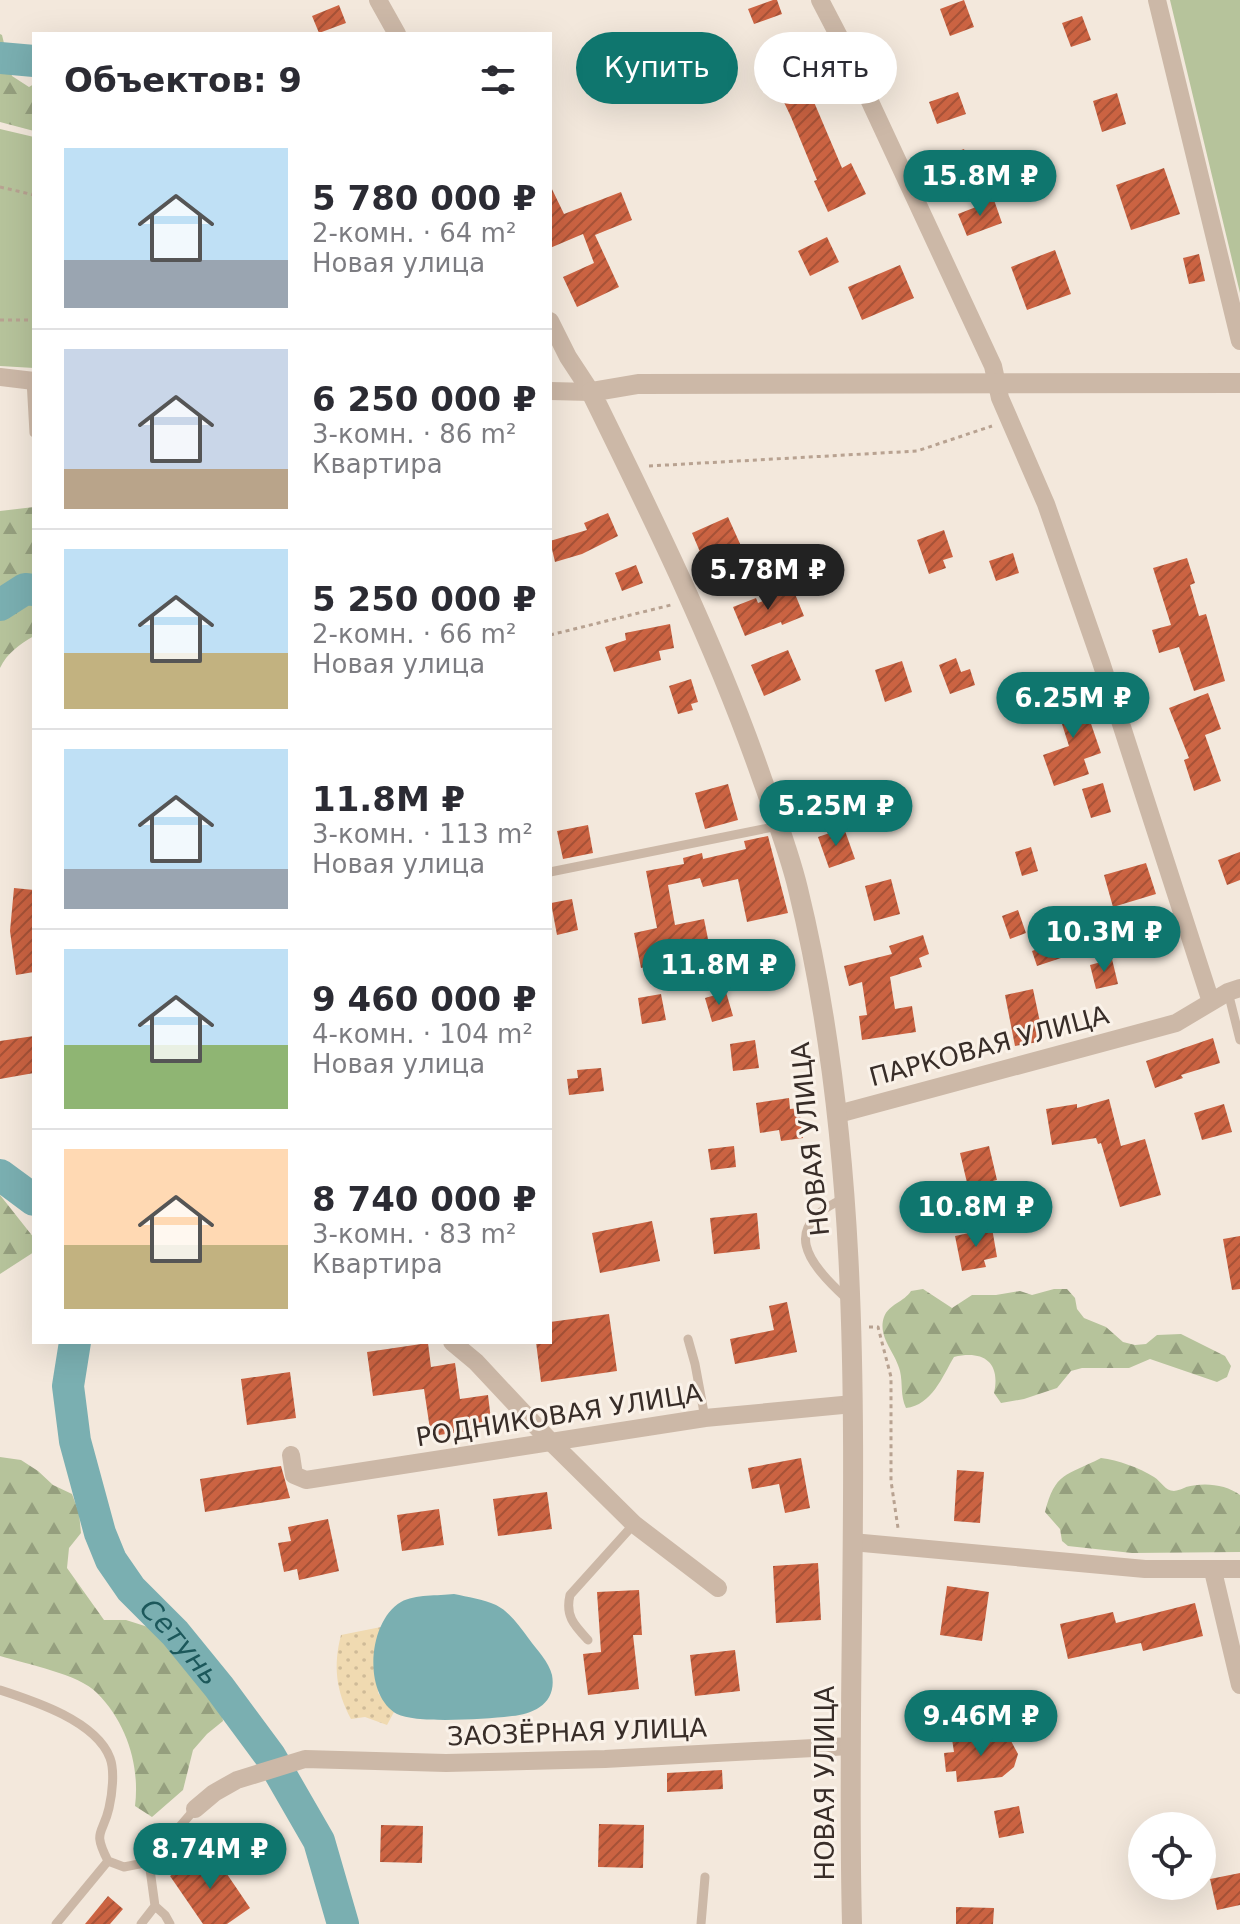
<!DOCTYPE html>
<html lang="ru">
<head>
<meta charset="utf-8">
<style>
  body { margin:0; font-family:"DejaVu Sans",sans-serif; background:#f2f2f3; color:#2b2b33; height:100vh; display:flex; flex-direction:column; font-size:30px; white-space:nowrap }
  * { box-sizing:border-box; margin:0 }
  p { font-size:26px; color:#7c7c81 }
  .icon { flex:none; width:44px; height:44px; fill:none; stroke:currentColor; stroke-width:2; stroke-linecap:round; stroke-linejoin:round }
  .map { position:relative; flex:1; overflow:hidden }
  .side { position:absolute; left:32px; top:32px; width:520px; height:1312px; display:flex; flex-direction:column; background:#fff; border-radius:0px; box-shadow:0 8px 32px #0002 }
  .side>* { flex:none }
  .guide { position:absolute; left:576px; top:32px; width:544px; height:72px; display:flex; gap:16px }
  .controls { position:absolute; left:1128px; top:1812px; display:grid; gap:16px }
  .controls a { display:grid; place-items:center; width:88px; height:88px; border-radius:50%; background:#fff; box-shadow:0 8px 32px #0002; font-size:40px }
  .price { position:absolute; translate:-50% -68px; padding:0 18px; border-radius:28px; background:#0f766e; color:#fff; font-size:26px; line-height:52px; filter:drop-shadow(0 2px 4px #0008) }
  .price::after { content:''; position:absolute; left:50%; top:48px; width:24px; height:18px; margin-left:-12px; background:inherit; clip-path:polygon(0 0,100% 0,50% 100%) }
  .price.on { background:#222; color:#fff }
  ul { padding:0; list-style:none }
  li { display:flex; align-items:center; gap:24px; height:200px; padding:0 32px }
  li+li { border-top:2px solid #e1e1e2 }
  li span { display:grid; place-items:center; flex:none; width:224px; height:160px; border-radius:0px; color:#555 }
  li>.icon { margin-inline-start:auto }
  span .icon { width:96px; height:96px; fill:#fffc; stroke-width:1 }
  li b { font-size:34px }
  h2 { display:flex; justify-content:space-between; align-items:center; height:96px; padding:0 32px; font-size:34px }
  .pill { padding:0 28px; border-radius:36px; background:#fff; box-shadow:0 8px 32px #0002; font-size:28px; line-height:72px }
  .pill.on { background:#0f766e; color:#fff }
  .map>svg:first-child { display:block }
  .green { fill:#b6c39b }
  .forest { fill:url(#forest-firs) }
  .sand { fill:url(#sand-dots) }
  .water { fill:#7aafb1 }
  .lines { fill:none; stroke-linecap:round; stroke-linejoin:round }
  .river { stroke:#7aafb1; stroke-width:32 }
  .building { fill:url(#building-hatch) }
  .path { stroke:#b8a291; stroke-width:3; stroke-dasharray:4 4; stroke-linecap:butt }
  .service { stroke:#ccb8a7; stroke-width:9 }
  .minor { stroke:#ccb8a7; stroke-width:18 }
  .tertiary { stroke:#ccb8a7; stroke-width:20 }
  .labels { text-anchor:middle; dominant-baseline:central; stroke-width:6; stroke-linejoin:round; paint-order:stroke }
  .street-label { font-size:26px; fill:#382d28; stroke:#faf2e9 }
  .water-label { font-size:28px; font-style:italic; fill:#1c585b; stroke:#faf2e9 }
</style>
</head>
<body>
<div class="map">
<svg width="1240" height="1924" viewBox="0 0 1240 1924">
  <defs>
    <pattern id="forest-firs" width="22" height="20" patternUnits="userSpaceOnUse" patternTransform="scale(2)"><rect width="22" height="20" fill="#b6c39b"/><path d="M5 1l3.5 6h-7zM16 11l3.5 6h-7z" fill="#959f7e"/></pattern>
    <pattern id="sand-dots" width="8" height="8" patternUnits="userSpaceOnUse" patternTransform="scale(2)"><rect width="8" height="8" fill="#f0dab1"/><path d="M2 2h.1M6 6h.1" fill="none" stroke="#cfbb98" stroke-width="1.8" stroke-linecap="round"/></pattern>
    <pattern id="building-hatch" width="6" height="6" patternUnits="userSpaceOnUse" patternTransform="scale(2)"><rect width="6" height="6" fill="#cb6342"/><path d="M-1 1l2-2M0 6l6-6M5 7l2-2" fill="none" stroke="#a65237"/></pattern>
  </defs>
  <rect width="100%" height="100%" fill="#f3e8dc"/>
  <path class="green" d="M1170 0H1240V293Z
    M0 129 34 137V368L0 366Z"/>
  <path class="forest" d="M0 34 2 35 12 76 29 87 34 84V131L0 122Z
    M34 507V636C20 644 7 653 0 668V511Z
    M0 1195 34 1238V1252L0 1274Z
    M923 1289 952 1308 972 1295H996L1020 1291 1032 1295 1054 1289H1067L1075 1298 1077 1309 1084 1318 1106 1327 1123 1342 1135 1345 1146 1344 1157 1335 1181 1334 1225 1356 1231 1366 1227 1377 1217 1382 1150 1359 1129 1368H1082L1071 1371 1057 1388 1024 1399 1001 1403 994 1393C1001 1362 983 1350 954 1357 942 1377 932 1405 906 1408 900 1395 903 1384 900 1371 896 1353 877 1337 884 1317 889 1304 904 1302 911 1291Z
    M0 1457 21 1460 38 1471 53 1485 72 1494 79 1513 81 1533 69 1548 67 1568 104 1620H126L148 1627 165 1639 220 1701 223 1721 207 1734 193 1750 183 1790 152 1817 135 1806C140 1766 127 1723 97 1693 79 1674 26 1664 0 1656Z
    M1101 1458C1118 1460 1140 1468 1154 1477 1161 1481 1165 1491 1174 1491 1176 1491 1185 1488 1186 1487 1203 1482 1226 1484 1240 1495V1552L1132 1553 1068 1546 1062 1541 1060 1529 1045 1512C1055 1472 1066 1476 1101 1458Z"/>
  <path class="sand" d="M381 1627 377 1640 378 1693 394 1712 387 1725 365 1717 351 1719C336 1691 333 1666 341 1635Z"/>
  <path class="water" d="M454 1594C468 1597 483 1599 496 1605 510 1612 520 1627 529 1639 537 1650 549 1662 552 1675 557 1703 534 1714 512 1716 487 1719 417 1724 397 1714 362 1694 368 1621 401 1602 415 1594 438 1596 454 1594Z"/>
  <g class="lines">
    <g class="river">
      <path d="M0 58 34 61"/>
      <path d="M0 605 25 589 34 590"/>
      <path d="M0 1175 34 1200"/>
      <path id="s1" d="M75 1342 68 1386 75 1441 100 1533 111 1560 131 1589 175 1633 219 1687 270 1756 319 1841 343 1924"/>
    </g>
  </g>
  <path class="building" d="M773 0H777L782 14 754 24 748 9Z
    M964 0 974 27 950 36 940 9Z
    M339 5 346 23 319 33 312 16Z
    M1082 16 1091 40 1071 47 1062 23Z
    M630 47 650 86 625 100 604 60Z
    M797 62 842 168 851 163 866 194 828 212 814 181 817 180 791 117 771 75Z
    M958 92 966 114 937 124 929 102Z
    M1117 93 1126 124 1102 132 1093 101Z
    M964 149 971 167 941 179 934 160Z
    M1164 168 1180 214 1131 230 1116 185Z
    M550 185 564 214 621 192 632 220 595 235 619 287 577 307 563 277 594 263 583 234 550 248Z
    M994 200 1002 223 967 236 958 214Z
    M827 237 839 262 810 276 798 251Z
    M1055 250 1071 294 1027 310 1011 267Z
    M1199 254 1205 281 1189 284 1183 258Z
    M900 265 914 298 862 320 848 287Z
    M608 513 618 536 582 554 555 562 550 541 587 530 584 523Z
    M728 517 746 557 732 563 736 575 714 585 692 533Z
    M944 530 953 557 943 560 946 568 929 574 917 540Z
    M1013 553 1019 573 996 581 989 561Z
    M1187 558 1195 583 1190 585 1199 616 1206 614 1225 681 1194 691 1179 647 1159 653 1152 630 1171 625 1153 568Z
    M636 565 643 583 622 591 615 573Z
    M793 589 804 616 782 625 781 622 745 636 733 607 756 598 758 603Z
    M670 624 674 648 659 651 661 660 614 672 605 647 626 640 625 633Z
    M788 650 801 680 764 696 751 665Z
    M956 658 961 672 970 669 975 685 950 694 939 665Z
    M902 661 912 692 885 702 875 670Z
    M691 679 698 702 691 704 693 710 678 714 669 686Z
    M1084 689 1091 711 1087 712 1101 753 1084 759 1089 774 1054 786 1043 755 1069 746 1054 699Z
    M1208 693 1221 729 1205 735 1221 781 1194 791 1184 760 1189 758 1169 708Z
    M1103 783 1111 812 1091 818 1082 789Z
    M728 784 738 820 705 829 695 793Z
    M588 825 593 853 563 859 557 831Z
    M844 828 855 859 829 868 818 837Z
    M768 836 788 913 747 922 738 879 703 887 700 878 668 885 675 925 704 919 711 954 641 968 634 933 657 928 646 871 684 864 683 858 702 853 703 859 746 849 744 841Z
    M1031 847 1038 871 1022 876 1015 852Z
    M1240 852V880L1227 885 1218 860Z
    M1146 863 1156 894 1113 907 1104 875Z
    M891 879 900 914 874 921 865 886Z
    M14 888 34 890V972L16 975 10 931Z
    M572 899 578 930 557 935 551 903Z
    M1018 910 1026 933 1010 939 1002 916Z
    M923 935 929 954 919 958 922 967 890 977 895 1009 912 1006 916 1032 862 1040 859 1016 867 1015 862 982 849 986 844 966 892 954 889 946Z
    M1056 942 1061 958 1037 966 1032 951Z
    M1112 959 1118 984 1096 989 1090 965Z
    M1033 989 1044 1041 1015 1046 1005 995Z
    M726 992 733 1016 712 1022 705 998Z
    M661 994 666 1020 642 1024 638 998Z
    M34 1036V1073L0 1079V1041Z
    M1213 1038 1220 1063 1181 1075 1183 1078 1155 1088 1146 1061Z
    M755 1040 759 1068 733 1071 730 1044Z
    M601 1068 604 1091 569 1095 567 1079 578 1078 577 1070Z
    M789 1098 790 1109 799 1108 803 1138 781 1141 779 1130 760 1133 756 1103Z
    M1109 1099 1121 1146 1145 1139 1161 1195 1120 1207 1101 1143 1098 1144 1096 1138 1052 1145 1046 1109 1077 1104V1108Z
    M1224 1104 1232 1132 1202 1140 1194 1113Z
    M734 1146 736 1167 711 1170 708 1149Z
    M989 1146 997 1180 968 1187 960 1153Z
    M757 1213 760 1249 714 1254 710 1218Z
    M652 1221 660 1261 600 1273 592 1233Z
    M992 1228 997 1257 984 1260 986 1267 962 1271 955 1236Z
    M1240 1236V1289L1232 1290 1223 1239Z
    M787 1302 797 1352 735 1364 730 1339 774 1330 769 1306Z
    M609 1314 617 1371 541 1382 536 1342H550V1322Z
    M428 1343 431 1367 455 1363 460 1399 488 1395 492 1428 431 1436 424 1389 373 1396 367 1352Z
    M290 1372 296 1418 247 1425 241 1379Z
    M801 1458 810 1508 785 1513 779 1484 752 1489 748 1468Z
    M281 1466 290 1498 205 1512 200 1479Z
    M957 1470 984 1472 980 1523 954 1521Z
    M547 1492 552 1529 498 1536 493 1499Z
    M439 1509 444 1545 402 1551 397 1515Z
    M328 1519 339 1571 299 1580 297 1569 284 1572 278 1543 291 1541 288 1527Z
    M818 1563 821 1620 776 1623 773 1566Z
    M947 1586 989 1592 982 1641 940 1635Z
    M639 1590 642 1635H633L639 1689 588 1695 583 1654 601 1652 597 1592Z
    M1195 1603 1203 1636 1143 1651 1141 1643 1068 1659 1060 1624 1113 1612 1116 1623Z
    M735 1650 740 1691 695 1696 690 1655Z
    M997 1734 1011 1741 1018 1754 1014 1767 1002 1777 957 1782 956 1771 946 1772 944 1753 954 1752 952 1739Z
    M722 1770 723 1789 667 1792V1773Z
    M1019 1806 1024 1833 999 1838 994 1811Z
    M599 1824 644 1825 643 1868 598 1867Z
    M381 1825 423 1826 422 1863 380 1862Z
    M210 1849 250 1908 227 1924H203L170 1876Z
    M1240 1873V1905L1217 1910 1210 1879Z
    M108 1896 123 1909 110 1924H85Z
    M956 1907 994 1908 993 1924H956Z"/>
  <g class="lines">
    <path class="path" d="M0 187 34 195
      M0 320H34
      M649 466 917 451 992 426
      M550 635 671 605
      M869 1327H878L891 1377V1481L898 1528"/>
    <path class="service" d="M31 380 34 433
      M550 872 778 826
      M1228 992 1240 1040
      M845 1198C779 1227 807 1262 847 1299
      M688 1339 695 1364 705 1418
      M588 1640C574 1625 565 1616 570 1595L634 1524
      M0 1690C34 1701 96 1721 110 1758 115 1771 112 1795 109 1808 103 1835 92 1830 108 1861
      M155 1906 165 1915 170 1924
      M56 1924 108 1861 124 1867 149 1862 195 1809
      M141 1924 155 1906 149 1862
      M701 1924 705 1877"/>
    <path class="minor" d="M378 0 397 34
      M820 0 846 50 993 366 1000 398 1046 504 1101 662 1211 1002
      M1157 0 1240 341
      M550 321 568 357 591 392
      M0 377 34 381
      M550 391 591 392
      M838 1114 1176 1023 1228 992 1240 988
      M452 1342 476 1362 550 1441 634 1524 718 1588
      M291 1455 294 1475 306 1480 705 1418 853 1404
      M852 1542 1145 1569H1240
      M1213 1571 1240 1685
      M195 1809 214 1793 237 1780 305 1759 446 1763 605 1759 851 1746"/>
    <path class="tertiary" d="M852 1924C843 1579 881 1228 798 889 789 851 774 813 761 776 715 644 653 518 591 392L638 384 1240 383"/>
  </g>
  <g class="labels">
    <g class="street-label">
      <text transform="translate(989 1046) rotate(-15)">ПАРКОВАЯ УЛИЦА</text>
      <text transform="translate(810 1139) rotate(-96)">НОВАЯ УЛИЦА</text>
      <text transform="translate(559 1415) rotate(-9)">РОДНИКОВАЯ УЛИЦА</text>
      <text transform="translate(577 1732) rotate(-2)">ЗАОЗЁРНАЯ УЛИЦА</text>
      <text transform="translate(825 1783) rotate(-90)">НОВАЯ УЛИЦА</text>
    </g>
    <g class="water-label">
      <text stroke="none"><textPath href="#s1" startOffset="332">Сетунь</textPath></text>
    </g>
  </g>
</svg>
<div class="controls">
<a><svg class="icon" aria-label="locate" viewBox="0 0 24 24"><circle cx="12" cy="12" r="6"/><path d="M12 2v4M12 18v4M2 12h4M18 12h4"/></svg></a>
</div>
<b class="price" style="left:980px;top:218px">15.8M ₽</b>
<b class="price on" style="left:768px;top:612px">5.78M ₽</b>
<b class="price" style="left:1073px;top:740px">6.25M ₽</b>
<b class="price" style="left:836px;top:848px">5.25M ₽</b>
<b class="price" style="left:1104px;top:974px">10.3M ₽</b>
<b class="price" style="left:719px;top:1007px">11.8M ₽</b>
<b class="price" style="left:976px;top:1249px">10.8M ₽</b>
<b class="price" style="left:981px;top:1758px">9.46M ₽</b>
<b class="price" style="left:210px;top:1891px">8.74M ₽</b>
<div class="guide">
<a class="pill on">Купить</a>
<a class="pill">Снять</a>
</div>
<section class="side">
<h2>Объектов: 9<svg class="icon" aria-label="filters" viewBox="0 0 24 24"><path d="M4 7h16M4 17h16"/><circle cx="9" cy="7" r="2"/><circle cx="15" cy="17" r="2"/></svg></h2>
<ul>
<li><span style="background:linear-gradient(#bfe0f5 70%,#9aa5b1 0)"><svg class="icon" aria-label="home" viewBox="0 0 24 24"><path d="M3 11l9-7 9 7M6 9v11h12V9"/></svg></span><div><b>5 780 000 ₽</b><p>2-комн. · 64 m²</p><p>Новая улица</p></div></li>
<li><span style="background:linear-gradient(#c9d6e8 75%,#b9a48a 0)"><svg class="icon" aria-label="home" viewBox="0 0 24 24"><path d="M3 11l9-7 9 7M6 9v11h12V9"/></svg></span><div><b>6 250 000 ₽</b><p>3-комн. · 86 m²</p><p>Квартира</p></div></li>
<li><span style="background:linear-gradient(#bfe0f5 65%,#c2b280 0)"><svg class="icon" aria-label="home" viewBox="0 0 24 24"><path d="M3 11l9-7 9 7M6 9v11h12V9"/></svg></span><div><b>5 250 000 ₽</b><p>2-комн. · 66 m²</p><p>Новая улица</p></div></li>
<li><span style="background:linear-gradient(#bfe0f5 75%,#9aa5b1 0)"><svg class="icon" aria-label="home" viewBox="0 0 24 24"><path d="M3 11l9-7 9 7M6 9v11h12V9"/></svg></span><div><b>11.8M ₽</b><p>3-комн. · 113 m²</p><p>Новая улица</p></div></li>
<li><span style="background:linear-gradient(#bfe0f5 60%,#8fb573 0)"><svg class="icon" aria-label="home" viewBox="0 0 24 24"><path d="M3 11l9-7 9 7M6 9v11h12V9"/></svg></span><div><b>9 460 000 ₽</b><p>4-комн. · 104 m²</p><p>Новая улица</p></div></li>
<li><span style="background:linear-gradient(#ffd9b3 60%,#c2b280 0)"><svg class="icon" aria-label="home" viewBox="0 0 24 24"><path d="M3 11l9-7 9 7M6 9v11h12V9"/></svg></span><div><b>8 740 000 ₽</b><p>3-комн. · 83 m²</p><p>Квартира</p></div></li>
</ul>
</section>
</div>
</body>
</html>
